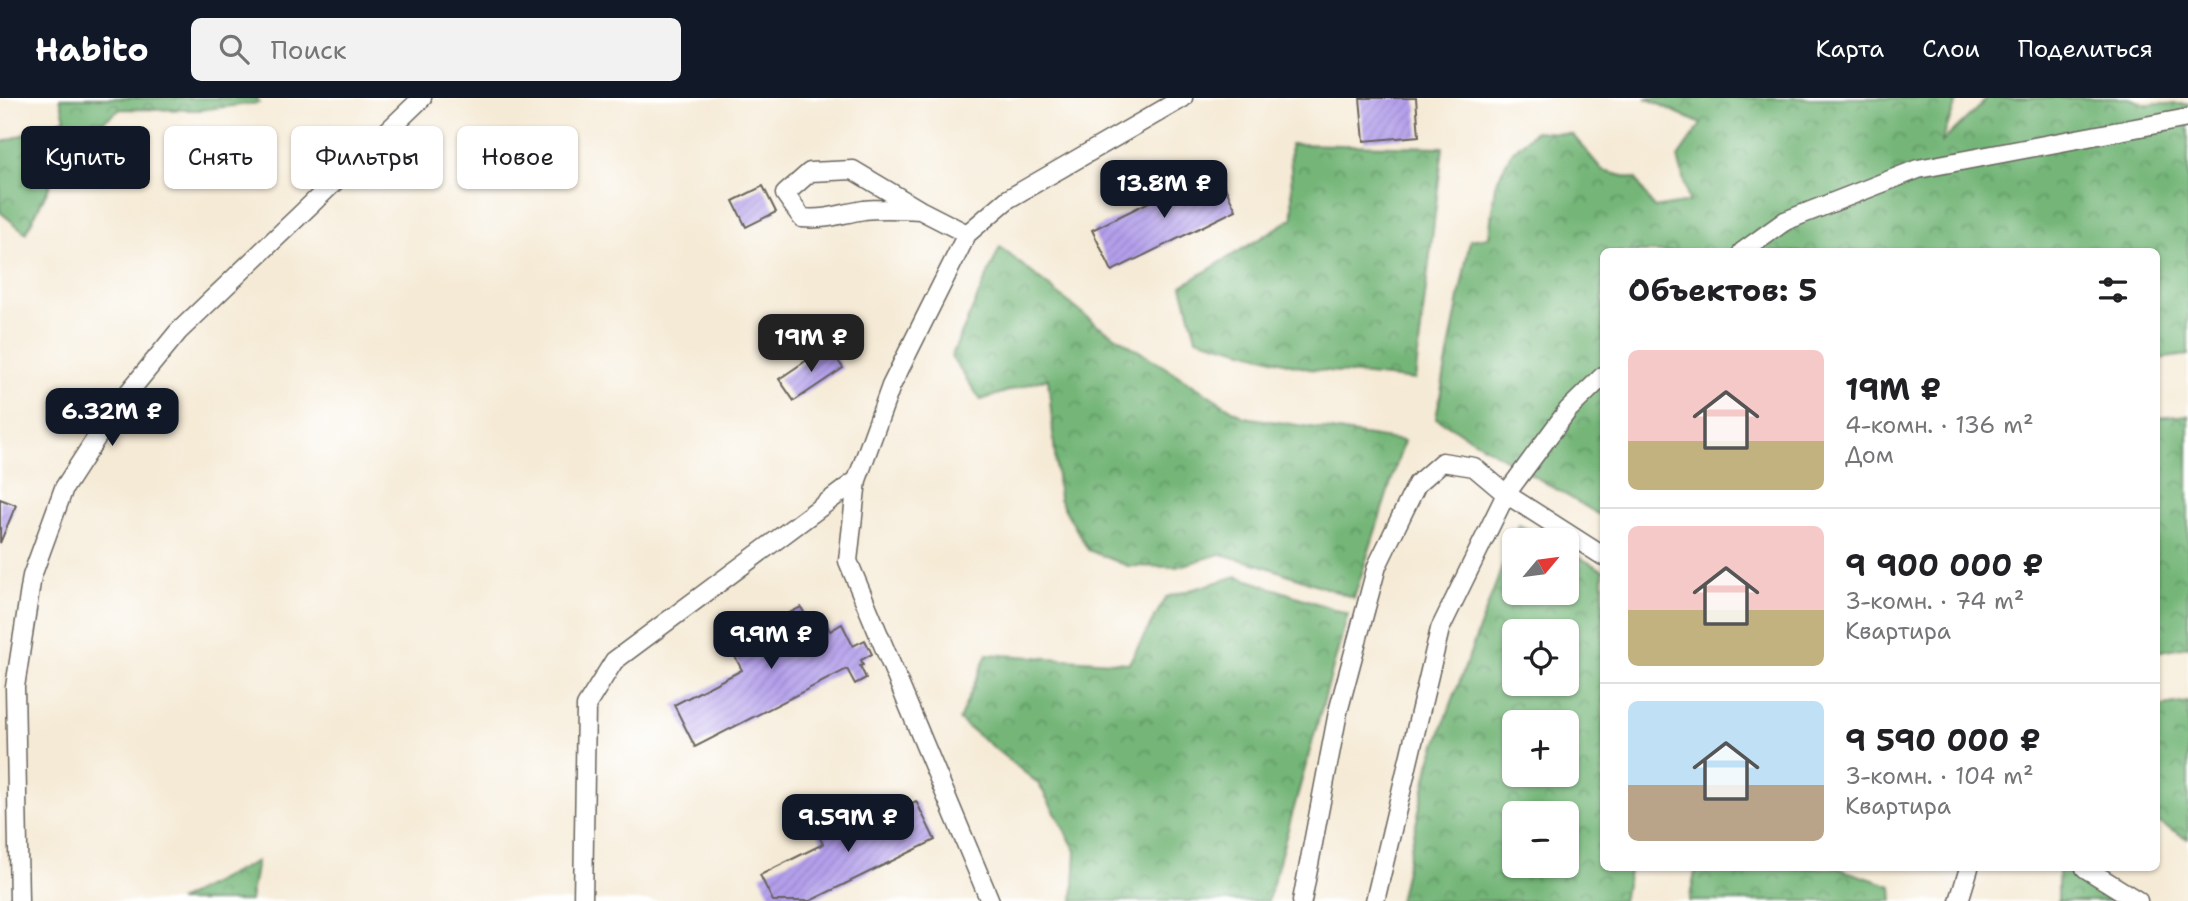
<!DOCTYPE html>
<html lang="ru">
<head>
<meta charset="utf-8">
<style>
  body { margin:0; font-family:"Shantell Sans",sans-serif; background:#f2f2f2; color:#202124; height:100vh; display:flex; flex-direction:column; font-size:26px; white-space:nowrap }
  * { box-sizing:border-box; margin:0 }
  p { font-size:23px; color:#757577 }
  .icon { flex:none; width:38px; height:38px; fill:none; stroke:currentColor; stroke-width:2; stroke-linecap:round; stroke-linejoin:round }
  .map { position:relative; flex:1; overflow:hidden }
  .details { position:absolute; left:1600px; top:150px; width:560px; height:623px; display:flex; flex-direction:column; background:#fff; border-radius:10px; box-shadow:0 2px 5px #0004 }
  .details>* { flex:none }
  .banner { position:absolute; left:21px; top:28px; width:665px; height:63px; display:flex; gap:14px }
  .needle { width:46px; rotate:61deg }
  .buttons { position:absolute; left:1502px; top:430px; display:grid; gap:14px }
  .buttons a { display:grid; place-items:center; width:77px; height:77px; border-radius:10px; background:#fff; box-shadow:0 2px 5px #0004; font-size:35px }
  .price { position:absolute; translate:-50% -60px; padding:0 16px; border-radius:14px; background:#111827; color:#fff; font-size:23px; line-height:46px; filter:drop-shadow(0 2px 4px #0008) }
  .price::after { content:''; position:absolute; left:50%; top:42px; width:21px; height:16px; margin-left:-10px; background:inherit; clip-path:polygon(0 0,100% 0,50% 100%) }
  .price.selected { background:#222; color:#fff }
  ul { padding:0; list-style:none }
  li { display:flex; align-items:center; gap:21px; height:175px; padding:0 28px }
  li+li { border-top:2px solid #e0e0e0 }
  li span { display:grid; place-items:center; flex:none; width:196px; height:140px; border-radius:10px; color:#555 }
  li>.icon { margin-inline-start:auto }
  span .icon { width:84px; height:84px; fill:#fffc; stroke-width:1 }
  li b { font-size:30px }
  h2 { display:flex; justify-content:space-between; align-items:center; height:84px; padding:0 28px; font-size:30px }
  .tag { padding:0 24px; border-radius:10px; background:#fff; box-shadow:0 2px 5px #0004; font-size:24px; line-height:63px }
  .tag.selected { background:#111827; color:#fff }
  header { display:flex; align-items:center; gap:42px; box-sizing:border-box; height:98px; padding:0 35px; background:#111827; color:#fff }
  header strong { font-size:33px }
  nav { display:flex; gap:38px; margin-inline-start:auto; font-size:24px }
  .search { width:490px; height:63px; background:#f2f2f2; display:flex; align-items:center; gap:18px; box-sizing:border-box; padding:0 24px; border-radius:10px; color:#757577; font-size:26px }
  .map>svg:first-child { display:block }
  .forest { fill:url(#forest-crowns); stroke:#48694a; stroke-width:2; fill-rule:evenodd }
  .building { fill:url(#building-hatch) }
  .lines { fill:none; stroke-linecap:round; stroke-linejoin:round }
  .minor-casing { stroke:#68645d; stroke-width:21 }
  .minor { stroke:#fff; stroke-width:18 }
</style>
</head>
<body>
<header>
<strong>Habito</strong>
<div class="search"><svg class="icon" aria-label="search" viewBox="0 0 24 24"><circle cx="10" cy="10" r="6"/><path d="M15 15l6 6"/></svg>Поиск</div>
<nav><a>Карта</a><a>Слои</a><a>Поделиться</a></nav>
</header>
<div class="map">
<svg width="2188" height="803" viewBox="0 0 2188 803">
  <defs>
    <pattern id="forest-crowns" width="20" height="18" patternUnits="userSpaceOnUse" patternTransform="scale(1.75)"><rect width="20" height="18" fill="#74b678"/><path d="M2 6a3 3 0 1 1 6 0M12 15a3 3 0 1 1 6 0" fill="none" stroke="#5e9362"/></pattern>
    <pattern id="building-hatch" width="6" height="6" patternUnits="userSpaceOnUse" patternTransform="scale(1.75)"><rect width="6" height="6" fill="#b39feb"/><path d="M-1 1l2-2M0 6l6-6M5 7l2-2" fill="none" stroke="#9988c9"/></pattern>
  </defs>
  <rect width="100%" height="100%" fill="#fff"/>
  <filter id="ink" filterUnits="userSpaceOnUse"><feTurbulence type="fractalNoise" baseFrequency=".0143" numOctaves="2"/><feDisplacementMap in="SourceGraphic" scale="14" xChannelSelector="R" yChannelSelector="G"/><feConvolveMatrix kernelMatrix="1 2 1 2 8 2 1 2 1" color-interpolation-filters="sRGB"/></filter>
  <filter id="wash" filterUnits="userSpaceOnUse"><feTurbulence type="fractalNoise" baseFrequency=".00686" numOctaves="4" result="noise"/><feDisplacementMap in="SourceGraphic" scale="28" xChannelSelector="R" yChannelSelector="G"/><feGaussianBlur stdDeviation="1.57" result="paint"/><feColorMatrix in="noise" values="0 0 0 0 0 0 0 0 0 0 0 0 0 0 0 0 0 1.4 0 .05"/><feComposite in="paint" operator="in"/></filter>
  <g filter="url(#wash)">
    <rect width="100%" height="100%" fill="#f5ead5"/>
    <path class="forest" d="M60 0H257L259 5 199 12 121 11 70 47 26 135 0 114V45L65 21Z
      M1646 0H1958L1941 45 1988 0H2129L2146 6H2188V257L2156 261V154H1603V419L1436 320 1470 142 1489 139 1495 87 1511 55 1535 33 1572 36 1603 73 1636 81 1654 110 1689 104 1678 59 1701 26Z
      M1290 46 1443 49 1415 282 1309 271 1196 240 1182 188 1293 120Z
      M1000 149 1093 224 1244 319 1404 343 1354 500 1261 467 1220 456 1177 469 1128 468 1088 452 1059 401 1048 280 981 302 951 259Z
      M2188 317V548L2156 554V320Z
      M1518 426 1549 443H1514V495H1566V452L1603 472V770H1630L1622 803H1399L1430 663ZM1514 534H1566V586H1514ZM1514 625H1566V677H1514ZM1514 716H1566V768H1514Z
      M1237 478 1348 516 1268 803H1073L1076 753 1039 686 959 622 987 556 1129 565 1166 499Z
      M2188 604V741L2156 723V609Z
      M257 763 250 803H178Z
      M1696 770H1837L1892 788 1893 803H1689Z
      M2058 770H2071L2113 803H2058Z"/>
    <g id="blocks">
      <path class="building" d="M1360 0H1416L1419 38 1364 43Z
        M1216 71 1236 112 1112 173 1092 132Z
        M763 88 776 114 746 129 733 103Z
        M828 248 843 270 794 303 779 281Z
        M0 401 16 407 0 445Z
        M801 509 809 524 822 518 830 533 842 526 853 548 865 542 872 556 861 562 863 567 860 568 866 580 855 586 847 571 695 649 674 607 742 572 721 532 751 517 758 531Z
        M916 703 935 742 810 803H773L760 777 823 746 815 730 845 715 854 733Z"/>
    </g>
  </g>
  <g filter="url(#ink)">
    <use href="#blocks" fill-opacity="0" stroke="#68645d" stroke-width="2"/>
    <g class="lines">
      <defs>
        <path id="minor" d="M920 112C901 111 882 110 864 112 839 116 828 122 802 120L785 96 810 74 853 72 920 112 967 136
          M1742 154 1785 123 1918 71 2188 20
          M2085 770 2138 803
          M19 803 15 589 32 478 64 390 115 311 178 234 422 0
          M583 803 586 608 614 563 857 382
          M990 803 848 463 857 382 891 288 967 136 1008 101 1183 0
          M1302 803 1338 614 1377 468 1417 386 1442 364 1474 369 1506 396 1603 458
          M1375 803 1440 531 1506 396 1568 312 1603 278
          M1959 803 1969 770"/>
      </defs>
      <use href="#minor" class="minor-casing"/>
      <use href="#minor" class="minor"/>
    </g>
  </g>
</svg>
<div class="buttons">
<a><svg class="needle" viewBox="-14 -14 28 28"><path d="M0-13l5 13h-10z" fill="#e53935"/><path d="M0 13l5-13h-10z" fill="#757577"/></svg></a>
<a><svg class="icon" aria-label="locate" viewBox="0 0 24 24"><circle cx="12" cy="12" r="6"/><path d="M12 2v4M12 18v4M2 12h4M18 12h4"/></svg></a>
<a>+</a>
<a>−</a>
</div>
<b class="price" style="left:1164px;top:122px">13.8M ₽</b>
<b class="price selected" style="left:811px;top:276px">19M ₽</b>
<b class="price" style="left:112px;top:350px">6.32M ₽</b>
<b class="price" style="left:771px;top:573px">9.9M ₽</b>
<b class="price" style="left:848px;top:756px">9.59M ₽</b>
<div class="banner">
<a class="tag selected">Купить</a>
<a class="tag">Снять</a>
<a class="tag">Фильтры</a>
<a class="tag">Новое</a>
</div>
<section class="details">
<h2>Объектов: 5<svg class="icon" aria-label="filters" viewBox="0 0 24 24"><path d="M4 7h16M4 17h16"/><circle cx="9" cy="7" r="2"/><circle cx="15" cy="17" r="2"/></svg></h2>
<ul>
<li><span style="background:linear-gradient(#f6c9c9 65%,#c2b280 0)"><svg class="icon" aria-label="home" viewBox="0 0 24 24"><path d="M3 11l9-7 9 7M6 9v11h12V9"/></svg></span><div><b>19M ₽</b><p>4-комн. · 136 m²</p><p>Дом</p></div></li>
<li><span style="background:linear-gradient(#f6c9c9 60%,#c2b280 0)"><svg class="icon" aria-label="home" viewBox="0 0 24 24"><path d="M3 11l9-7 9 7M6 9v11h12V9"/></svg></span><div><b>9 900 000 ₽</b><p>3-комн. · 74 m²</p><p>Квартира</p></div></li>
<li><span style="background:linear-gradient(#bfe0f5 60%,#b9a48a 0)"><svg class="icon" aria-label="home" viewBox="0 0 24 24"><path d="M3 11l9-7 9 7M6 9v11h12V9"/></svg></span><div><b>9 590 000 ₽</b><p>3-комн. · 104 m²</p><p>Квартира</p></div></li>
</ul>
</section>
</div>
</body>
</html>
